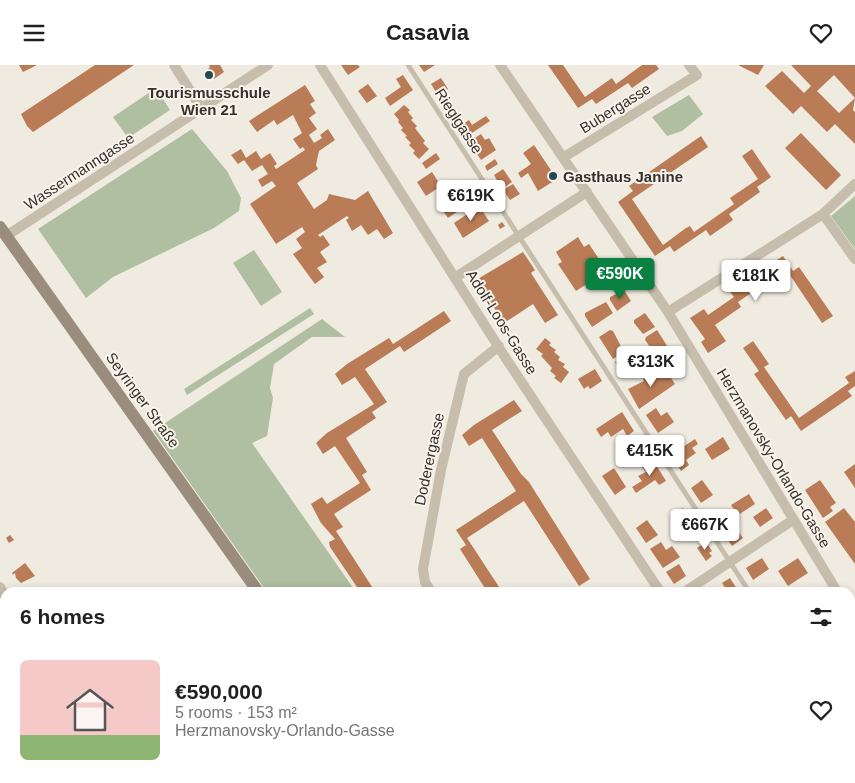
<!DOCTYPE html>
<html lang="en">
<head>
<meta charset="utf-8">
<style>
  body { margin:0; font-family:Helvetica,sans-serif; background:#f6f6f6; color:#202124; height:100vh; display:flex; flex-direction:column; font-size:19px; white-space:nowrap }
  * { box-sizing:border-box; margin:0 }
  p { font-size:16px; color:#757577 }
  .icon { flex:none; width:28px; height:28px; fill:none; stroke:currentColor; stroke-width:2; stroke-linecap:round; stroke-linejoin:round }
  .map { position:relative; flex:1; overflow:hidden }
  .panel { position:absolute; left:0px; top:522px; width:855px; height:196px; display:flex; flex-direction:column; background:#fff; border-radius:15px 15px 0 0; box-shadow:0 2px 8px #0003 }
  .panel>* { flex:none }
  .price { position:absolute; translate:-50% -42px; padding:0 11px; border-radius:5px; background:#fff; color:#222; font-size:16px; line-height:32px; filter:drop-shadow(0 1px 2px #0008) }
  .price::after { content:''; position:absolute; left:50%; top:30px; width:15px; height:11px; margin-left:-8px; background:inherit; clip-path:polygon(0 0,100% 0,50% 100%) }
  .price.on { background:#0b8043; color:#fff }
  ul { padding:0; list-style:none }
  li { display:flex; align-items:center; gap:15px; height:125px; padding:0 20px }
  li span { display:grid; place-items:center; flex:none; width:140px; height:100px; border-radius:8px; color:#555 }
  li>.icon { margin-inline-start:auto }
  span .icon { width:60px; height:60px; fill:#fffc; stroke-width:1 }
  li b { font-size:21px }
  h2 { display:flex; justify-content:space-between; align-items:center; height:60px; padding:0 20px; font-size:21px }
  header { display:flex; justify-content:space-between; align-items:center; height:65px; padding:0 20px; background:#fff; font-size:22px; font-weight:700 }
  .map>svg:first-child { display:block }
  .green { fill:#b0bea1 }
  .building { fill:#b97c56 }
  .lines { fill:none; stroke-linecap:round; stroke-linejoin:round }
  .service { stroke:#c7bdad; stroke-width:5 }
  .minor { stroke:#c7bdad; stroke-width:10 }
  .secondary { stroke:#9b8d7e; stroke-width:12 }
  .poi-dot { fill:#254a54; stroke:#f8f4ec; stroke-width:2 }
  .labels { text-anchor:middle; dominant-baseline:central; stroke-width:4; stroke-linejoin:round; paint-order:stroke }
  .poi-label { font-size:15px; font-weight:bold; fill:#37302b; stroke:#f8f4ec }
  .street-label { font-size:15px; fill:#37302b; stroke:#f8f4ec }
</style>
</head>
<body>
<header><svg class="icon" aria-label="menu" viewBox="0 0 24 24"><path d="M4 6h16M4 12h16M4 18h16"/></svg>Casavia<svg class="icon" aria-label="heart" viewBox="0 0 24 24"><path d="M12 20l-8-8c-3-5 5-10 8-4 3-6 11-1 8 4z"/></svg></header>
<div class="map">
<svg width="855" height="718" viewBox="0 0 855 718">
  <rect width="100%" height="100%" fill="#f0ebe0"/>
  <path class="green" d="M156 23 170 45 128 73 113 52Z
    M689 30 703 49 682 66 667 71 652 52Z
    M192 64 227 106 241 133 239 146 214 163 113 212 86 233 38 164Z
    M855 131V184L831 151Z
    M254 185 282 227 261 241 233 198Z
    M310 243 314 249 187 330 184 324Z
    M322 254 345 272H312L274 299 270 323 273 333 267 371 252 378 356 527H267L153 366Z
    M387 714H476L479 718H390Z
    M707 714H767L770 718H700Z"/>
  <path class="building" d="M19 0H37L23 7Z
    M95 0H134L33 67 27 61 21 49Z
    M209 0H220L224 7 214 14 208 4 210 2Z
    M341 0H358L360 2 348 10Z
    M419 0H435L424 7Z
    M548 0H563L585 32 612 13 616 19 642 0H656L659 4 632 23 628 18 596 39 592 34 578 43Z
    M738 0H764L758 10Z
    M791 0H855V33L834 10 817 26 839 48 855 33 853 45 855 47V79L835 59 827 67 801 41 793 49 765 21 782 6 804 28 811 21Z
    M403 10 413 25 390 41 385 33 401 22 396 14Z
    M441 13 448 24 438 30 431 19Z
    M368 19 377 31 367 38 358 26Z
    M305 20 315 36 310 39 316 48 309 53 317 64 309 70 314 78 322 73 320 70 328 64 335 75 319 86 316 100 318 104 297 118 314 144 327 135 329 129 355 135 368 126 393 168 384 174 377 164 368 170 361 160 352 166 346 155 349 153 347 151 318 170 320 172 323 170 330 180 320 187 327 197 317 203 324 212 315 219 293 189 302 183 296 174 305 167 302 162 276 179 250 139 276 121 272 116 262 122 258 115 268 109 262 100 252 106 244 95 238 99 231 90 241 84 246 93 256 86 261 94 270 88 277 99 274 101 276 104 305 85 303 82 300 84 293 74 302 68 293 50 277 60 274 55 257 67 249 56Z
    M404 40 410 45 408 47 413 53 411 55 417 61 415 63 425 76 423 78 429 84 419 94 413 88 415 86 409 80 411 78 405 72 407 71 401 65 403 63 398 57 399 55 394 49Z
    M486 51 490 56 466 72 459 62 469 55 472 60Z
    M801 68 841 110 826 125 785 83Z
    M481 69 485 75 489 73 496 85 481 95 469 77Z
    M701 71 708 82 632 134 663 180 686 163 690 161 694 167 734 139 730 133 758 114 742 91 752 84 771 112 757 122 760 127 729 149 733 155 710 171 706 165 674 187 670 181 655 191 618 137 633 126 629 121Z
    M534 80 557 114 538 126 528 108 521 113 518 108 531 99 523 88Z
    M436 88 440 94 426 104 422 98Z
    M495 94 498 99 487 106 485 101Z
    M503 104 512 117 502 124 494 110Z
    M432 107 441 121 426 131 417 117Z
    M473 116 481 128 468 136 461 125 463 120Z
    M513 119 520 129 510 135 503 125Z
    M451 132 460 145 448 153 439 140Z
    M472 134 476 140 464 147 460 142Z
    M479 141 489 156 463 173 454 158Z
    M502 157 505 161 500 164 498 160Z
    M578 172 584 182 589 179 607 206 576 226 558 199 562 197 556 187Z
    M523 187 535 205 531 208 558 250 545 258 533 239 504 258 476 215Z
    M783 191 793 206 799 202 833 251 822 258 786 204 738 237 741 242 715 260 726 276 708 288 701 277 705 274 690 253 704 244 708 250 734 232 730 227 737 221Z
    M624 225 631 236 617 246 610 235V232Z
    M606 237 613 248 592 262 585 251V248Z
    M444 246 451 256 404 287 400 281 365 304 387 337 372 347 376 353 346 373 367 407 362 410 371 425 334 449 343 462 336 466 376 528H361L330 482 329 477 335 474 321 458 311 439 322 432 327 439 360 418 335 381 323 389 316 378 327 368 374 339 355 312 342 320 335 309 347 299 389 273 393 279Z
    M645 248 655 262 643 269 634 258V255Z
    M610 265 613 266 624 287 613 294 599 272Z
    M657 265 671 287 659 294 645 275 646 272Z
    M545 273 551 278 549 280 556 285 554 287 560 292 558 295 565 299 563 302 569 307 561 318 554 313 556 311 550 306 552 303 541 291 543 289 536 284Z
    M753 276 769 299 764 302 799 353 849 318 845 312 855 306V321L848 326 852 331 801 366 791 351 786 355 754 309 759 306 743 283Z
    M626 290 634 298 635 304 624 312 615 297Z
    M663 301 675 319 639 344 628 324 644 316 643 314 648 311 650 313Z
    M595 304 602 316 590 324 588 321 584 324 578 314Z
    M514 335 522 346 492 365 521 409 529 417 590 514 579 521 524 436 467 473 503 528H488L460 484 466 480 456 465 516 426 482 373 469 381 462 370 474 360Z
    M656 343 661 351 667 347 674 357 658 368 646 350Z
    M622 347 634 366 627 371 623 364 611 372 608 367 601 372 596 364Z
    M723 372 730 384 712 395 705 384Z
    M695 374 698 379 692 383 696 388 686 395 689 400 681 406 668 385 675 380 678 385Z
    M645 382 652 392 638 401 631 391Z
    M653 395 666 416 659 420 655 415 636 428 632 422 642 416 638 411 646 407 642 402Z
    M855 399V423L844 407Z
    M614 403 626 422 615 430 602 411Z
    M702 415 713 430 701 438 691 423Z
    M820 415 836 438 830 442 833 446 823 453 805 425Z
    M749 429 755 439 738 450 731 440Z
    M683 443 688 451 683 454 678 446Z
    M766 443 773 453 760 462 753 452Z
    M844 443 855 457V499L825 457Z
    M647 455 658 470 646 478 636 463Z
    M735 462 743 473 732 481 724 469Z
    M10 470 14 475 9 478 6 473Z
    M661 477 666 485 672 481 680 492 663 503 650 484Z
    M706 477 712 486 709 488 712 491 706 496 697 483Z
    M762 493 769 504 753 515 746 503Z
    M798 493 808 508 788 521 778 506Z
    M25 498 35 511 21 518 16 513 15 508 13 510 12 508Z
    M679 499 686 511 674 519 666 507Z
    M730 513 737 524 731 528H720L726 524 722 518Z
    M5 550V568L3 570 0 568V553Z
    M853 588 855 601 850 604V589Z
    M855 637V662L850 665V640Z
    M850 701 855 708V718H828L835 714H850Z
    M93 714H116L117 716 113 718H97Z
    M132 714H151L154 718H130L129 716Z
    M481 714H497L499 718H483Z"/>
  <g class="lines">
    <path class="service" d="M408 0 750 528
      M850 683 855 691"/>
    <path class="minor" d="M174 0 201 43
      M320 0 503 289 661 528
      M500 0 668 247 838 528
      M564 92 697 10 689 0
      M823 149 855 194
      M6 171 268 0
      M456 212 587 127
      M668 247 823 149 855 119
      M0 522 5 531
      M432 528 425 517 423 504 441 405 464 309 499 281
      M683 528 793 455
      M850 546 855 554
      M118 714 121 718
      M594 714 640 718
      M784 714 786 718
      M680 718 690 714"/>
    <path class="secondary" d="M0 162 259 528
      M380 714 383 718"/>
  </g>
  <g class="poi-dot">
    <circle cx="209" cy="10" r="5"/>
    <circle cx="553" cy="111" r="5"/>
  </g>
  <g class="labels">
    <g class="poi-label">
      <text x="209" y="27">Tourismusschule<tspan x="209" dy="17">Wien 21</tspan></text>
      <text x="563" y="111" text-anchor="start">Gasthaus Janine</text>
    </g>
    <g class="street-label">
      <text transform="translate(615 43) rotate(-32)">Bubergasse</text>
      <text transform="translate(459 56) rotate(57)">Rieglgasse</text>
      <text transform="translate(79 106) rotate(-33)">Wassermanngasse</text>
      <text transform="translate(502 257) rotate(58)">Adolf-Loos-Gasse</text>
      <text transform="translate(143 335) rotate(54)">Seyringer Straße</text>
      <text transform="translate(774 393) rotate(59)">Herzmanovsky-Orlando-Gasse</text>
      <text transform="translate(429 394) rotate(-78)">Doderergasse</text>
    </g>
  </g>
</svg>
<b class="price" style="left:471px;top:157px">€619K</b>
<b class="price on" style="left:620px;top:235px">€590K</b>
<b class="price" style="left:756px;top:237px">€181K</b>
<b class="price" style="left:651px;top:323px">€313K</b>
<b class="price" style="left:650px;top:412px">€415K</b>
<b class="price" style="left:705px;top:486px">€667K</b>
<section class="panel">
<h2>6 homes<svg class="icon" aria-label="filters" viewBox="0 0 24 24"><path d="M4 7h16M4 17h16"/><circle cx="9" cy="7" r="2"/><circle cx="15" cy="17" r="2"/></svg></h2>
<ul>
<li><span style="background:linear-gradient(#f6c9c9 75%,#8fb573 0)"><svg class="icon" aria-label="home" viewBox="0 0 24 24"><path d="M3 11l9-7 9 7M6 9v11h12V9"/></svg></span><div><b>€590,000</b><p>5 rooms · 153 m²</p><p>Herzmanovsky-Orlando-Gasse</p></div><svg class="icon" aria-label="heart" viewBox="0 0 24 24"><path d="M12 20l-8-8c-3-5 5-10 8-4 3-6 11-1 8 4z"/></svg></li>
</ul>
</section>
</div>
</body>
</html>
